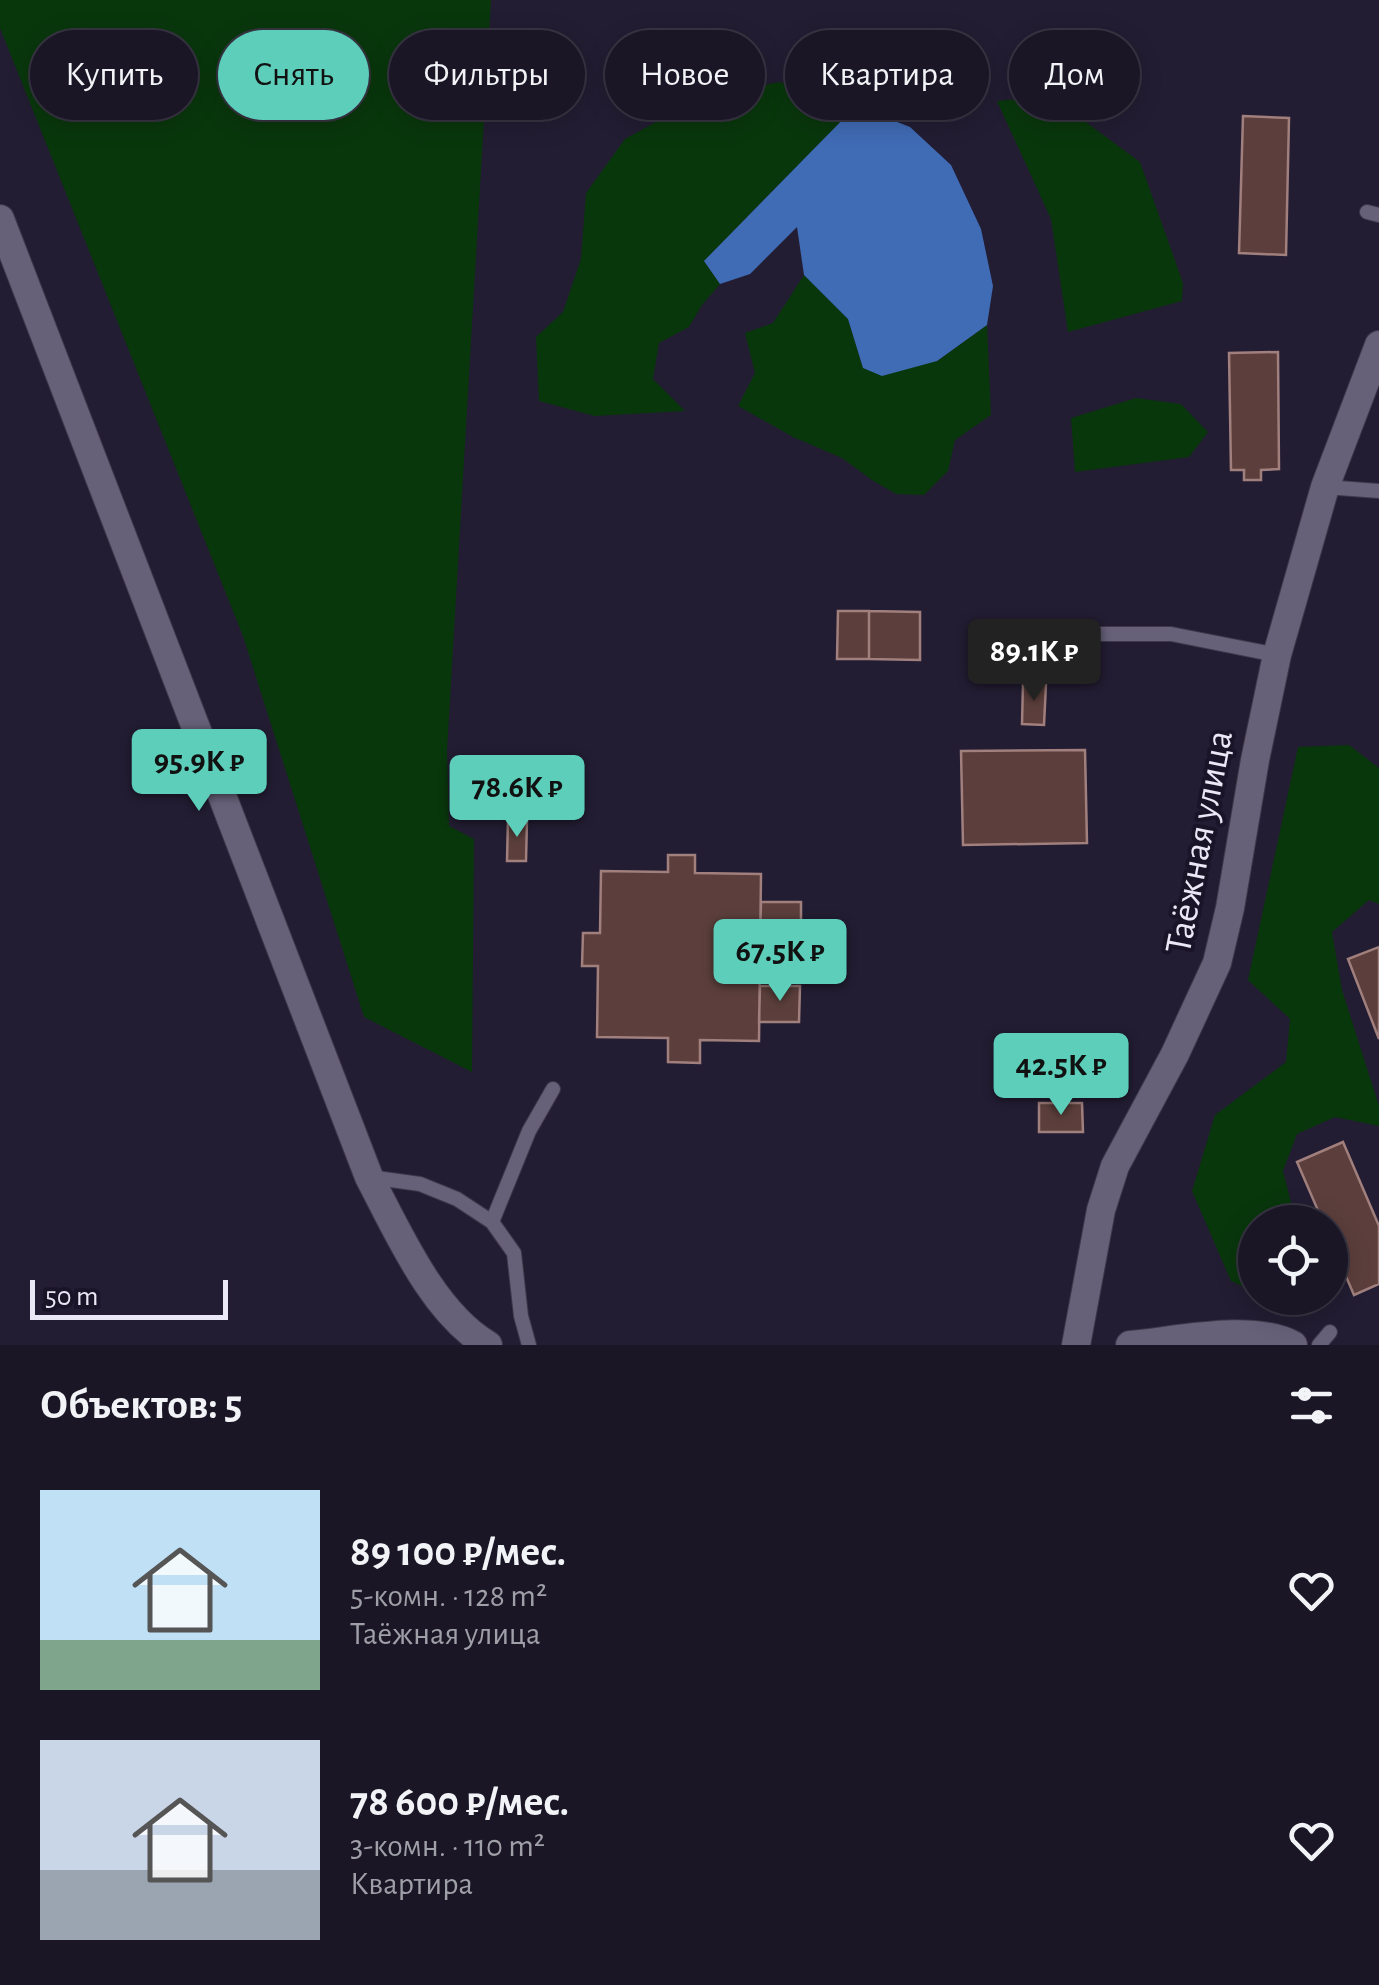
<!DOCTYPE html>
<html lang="ru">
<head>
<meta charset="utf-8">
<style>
  body { margin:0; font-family:"Alegreya Sans",sans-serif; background:#272332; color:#f1f3f6; height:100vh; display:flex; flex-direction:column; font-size:38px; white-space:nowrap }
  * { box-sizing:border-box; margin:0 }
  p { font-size:32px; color:#9f9fa7 }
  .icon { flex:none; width:55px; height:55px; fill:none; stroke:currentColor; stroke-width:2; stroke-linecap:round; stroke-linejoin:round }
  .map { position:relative; height:1345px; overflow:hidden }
  .panel { display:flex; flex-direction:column; background:#1a1626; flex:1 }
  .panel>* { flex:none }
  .hud { position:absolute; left:30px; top:30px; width:1320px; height:90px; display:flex; gap:20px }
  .tools { position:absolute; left:1238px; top:1205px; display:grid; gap:20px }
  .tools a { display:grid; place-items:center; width:110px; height:110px; border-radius:50%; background:#1a1626; box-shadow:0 5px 25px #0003,0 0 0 2px #383543; font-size:50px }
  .scale { position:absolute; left:30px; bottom:25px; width:198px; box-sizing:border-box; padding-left:10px; border:5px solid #eae7f6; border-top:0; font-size:28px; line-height:35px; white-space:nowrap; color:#eae7f6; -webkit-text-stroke:8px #1a1429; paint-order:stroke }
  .price { position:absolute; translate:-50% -85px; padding:0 22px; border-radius:10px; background:#5cceba; color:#111; font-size:32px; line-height:65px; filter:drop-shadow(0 2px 5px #0008) }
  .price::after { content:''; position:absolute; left:50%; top:60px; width:30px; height:22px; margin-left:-15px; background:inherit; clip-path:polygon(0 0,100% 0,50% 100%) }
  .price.current { background:#222; color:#fff }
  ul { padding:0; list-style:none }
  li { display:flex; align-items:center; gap:30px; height:250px; padding:0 40px }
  li span { display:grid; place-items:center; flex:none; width:280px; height:200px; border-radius:0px; color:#555 }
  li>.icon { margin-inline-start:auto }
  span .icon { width:120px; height:120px; fill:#fffc; stroke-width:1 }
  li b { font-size:42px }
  h2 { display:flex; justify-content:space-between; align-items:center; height:120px; padding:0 40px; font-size:42px }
  .pill { padding:0 35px; border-radius:45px; background:#1a1626; box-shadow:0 5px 25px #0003,0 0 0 2px #383543; font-size:35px; line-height:90px }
  .pill.current { background:#5cceba; color:#111 }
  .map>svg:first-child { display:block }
  .green { fill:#09370c }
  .water { fill:#406cb6 }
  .building { fill:#5c3f3c; stroke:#a07f7d; stroke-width:2.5 }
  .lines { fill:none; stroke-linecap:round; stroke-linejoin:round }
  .lane-casing { stroke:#3e384a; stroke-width:16 }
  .street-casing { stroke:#3e384a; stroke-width:30 }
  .lane { stroke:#666079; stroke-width:14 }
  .street { stroke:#666079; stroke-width:28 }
  .labels { text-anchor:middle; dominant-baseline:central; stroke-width:8; stroke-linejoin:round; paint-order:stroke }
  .street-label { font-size:38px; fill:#eae7f6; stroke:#1a1429 }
</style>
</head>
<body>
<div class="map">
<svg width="1379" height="1345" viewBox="0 0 1379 1345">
  <rect width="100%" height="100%" fill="#231d33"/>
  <path class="green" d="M0 0H491L447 751 449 826 474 839 472 1072 364 1017 243 636 0 28Z
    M779 82 856 106 704 261 720 284 702 305 689 327 659 343 653 379 685 411 595 416 539 401 536 337 563 312 581 259 586 193 625 139 700 98Z
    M1030 98 1068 109 1140 162 1183 283 1182 301 1068 332 1051 219 997 101Z
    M804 275 848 319 863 368 937 361 987 325 991 415 955 440 948 471 924 495 896 494 872 480 842 458 793 437 738 406 755 373 745 333 773 323Z
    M1136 398 1181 404 1208 432 1189 457 1075 472 1071 418Z
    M1349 745 1379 768V904L1369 900 1332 932 1342 990 1379 1106V1126L1335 1117 1297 1134 1283 1171 1296 1222H1255V1292L1231 1281 1192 1191 1215 1115 1286 1062 1290 1019 1248 980 1298 747Z"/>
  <path class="water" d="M856 106 910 127 951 165 981 229 993 286 987 325 937 361 882 376 863 368 848 319 804 275 797 227 750 274 720 284 704 261Z"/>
  <path class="building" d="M1243 116 1289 118 1286 255 1239 253Z
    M1278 352 1279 469 1261 470V480H1244V470H1231L1229 353Z
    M838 611H869V659H837Z
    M869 611 920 612V660L869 659Z
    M1023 683 1046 684 1044 725 1022 724Z
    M1085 750 1087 843 963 845 961 751Z
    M508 819 527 820 526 861H507Z
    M668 855H695V873L761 874 759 1041 700 1040V1063L668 1062V1038L597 1037 598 966H582L583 933H600L601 871 668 872Z
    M761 902H801V938H760Z
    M1379 947V1039L1348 959Z
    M760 986H800L799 1022H759Z
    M1039 1103H1082L1083 1132H1039Z
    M1343 1142 1379 1226V1284L1354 1295 1330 1239V1222H1323L1297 1162Z"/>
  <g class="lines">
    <defs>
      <path id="lane" d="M1367 212 1379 215
        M1325 487 1379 491
        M1032 634H1171L1277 655
        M369 1177 420 1184 457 1199 492 1222 514 1253 521 1316 529 1345
        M492 1222 529 1131 553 1089
        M1319 1345 1330 1332"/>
      <path id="street" d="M0 219 369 1177C398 1232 433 1313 488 1345
        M1076 1345 1101 1210 1115 1166 1175 1054 1217 963 1230 908 1255 760 1277 655 1325 487 1379 345
        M1130 1345C1175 1341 1253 1323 1293 1345"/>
    </defs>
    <use href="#lane" class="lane-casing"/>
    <use href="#street" class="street-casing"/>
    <use href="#lane" class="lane"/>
    <use href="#street" class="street"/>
  </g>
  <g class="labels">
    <g class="street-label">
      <text transform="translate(1200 842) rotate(-79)">Таёжная улица</text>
    </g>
  </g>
</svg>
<div class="tools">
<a><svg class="icon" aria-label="locate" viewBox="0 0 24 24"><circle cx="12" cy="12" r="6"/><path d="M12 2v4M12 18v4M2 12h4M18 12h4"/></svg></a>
</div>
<div class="scale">50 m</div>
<b class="price current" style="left:1034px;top:704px">89.1K ₽</b>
<b class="price" style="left:199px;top:814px">95.9K ₽</b>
<b class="price" style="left:517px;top:840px">78.6K ₽</b>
<b class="price" style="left:780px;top:1004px">67.5K ₽</b>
<b class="price" style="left:1061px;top:1118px">42.5K ₽</b>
<div class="hud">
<a class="pill">Купить</a>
<a class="pill current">Снять</a>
<a class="pill">Фильтры</a>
<a class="pill">Новое</a>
<a class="pill">Квартира</a>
<a class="pill">Дом</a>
</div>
</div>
<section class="panel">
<h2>Объектов: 5<svg class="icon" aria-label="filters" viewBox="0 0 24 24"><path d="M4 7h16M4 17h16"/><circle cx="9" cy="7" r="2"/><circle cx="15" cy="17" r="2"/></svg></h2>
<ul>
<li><span style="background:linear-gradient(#bfe0f5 75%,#7fa58c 0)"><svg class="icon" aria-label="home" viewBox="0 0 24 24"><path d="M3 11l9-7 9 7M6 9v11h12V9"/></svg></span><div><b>89 100 ₽/мес.</b><p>5-комн. · 128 m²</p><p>Таёжная улица</p></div><svg class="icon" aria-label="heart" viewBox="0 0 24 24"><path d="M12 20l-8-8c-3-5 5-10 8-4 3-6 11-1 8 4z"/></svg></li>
<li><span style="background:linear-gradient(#c9d6e8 65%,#9aa5b1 0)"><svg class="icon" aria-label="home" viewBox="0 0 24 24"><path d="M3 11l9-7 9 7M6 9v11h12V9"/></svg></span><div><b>78 600 ₽/мес.</b><p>3-комн. · 110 m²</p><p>Квартира</p></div><svg class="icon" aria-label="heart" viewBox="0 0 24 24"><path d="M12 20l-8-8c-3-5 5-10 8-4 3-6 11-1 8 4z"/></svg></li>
</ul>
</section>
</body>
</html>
